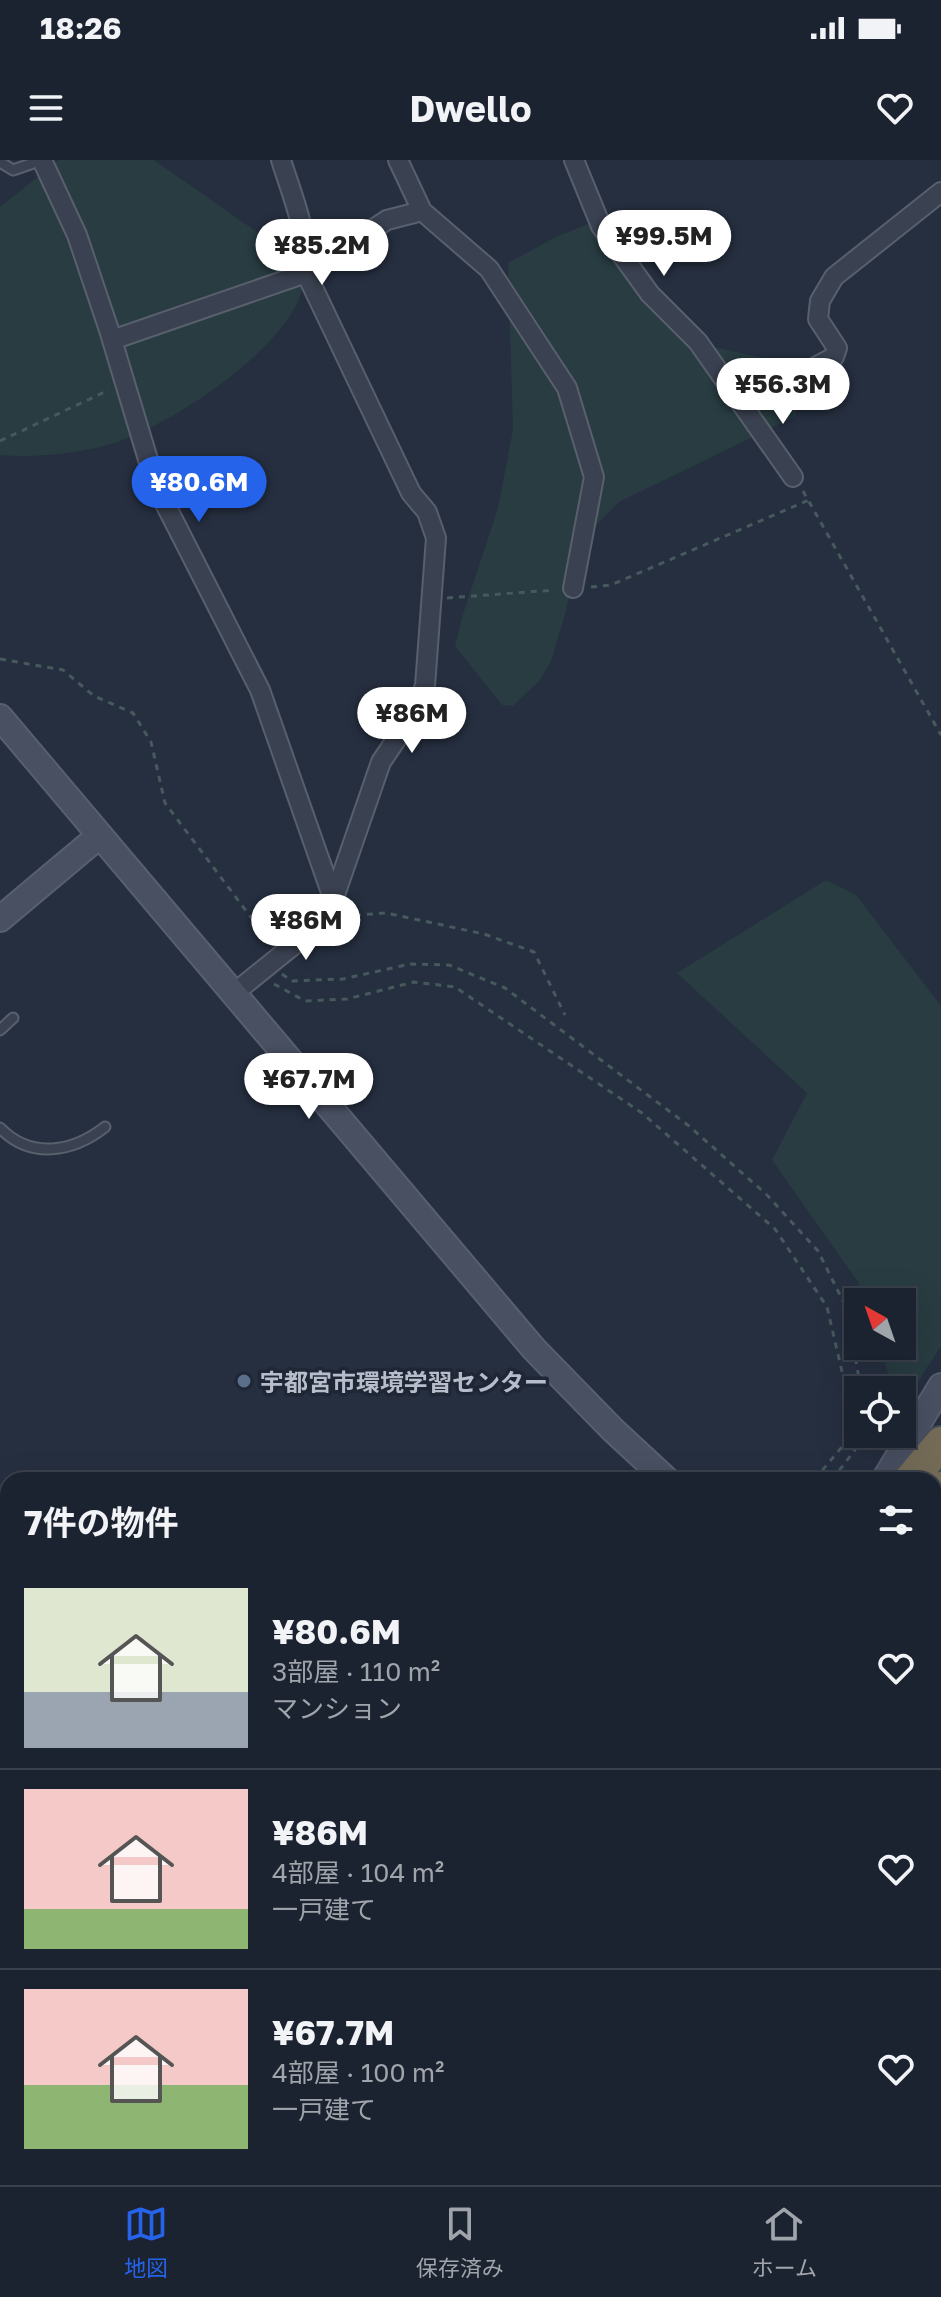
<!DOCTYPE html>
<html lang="ja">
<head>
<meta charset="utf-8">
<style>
  body { margin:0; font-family:"Golos Text","Noto Sans JP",sans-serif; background:#252b38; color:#f1f3f6; height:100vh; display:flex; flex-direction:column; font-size:30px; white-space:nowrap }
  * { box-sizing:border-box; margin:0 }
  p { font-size:26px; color:#a0a4ab }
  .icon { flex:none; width:44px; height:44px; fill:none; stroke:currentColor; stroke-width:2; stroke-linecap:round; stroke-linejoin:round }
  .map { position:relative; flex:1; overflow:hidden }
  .drawer { position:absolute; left:0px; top:1312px; width:942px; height:714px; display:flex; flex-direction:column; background:#1c2330; border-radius:24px 24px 0 0; box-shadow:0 8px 32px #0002,0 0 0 2px #3a404c }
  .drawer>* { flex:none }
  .needle { width:52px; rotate:320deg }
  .tools { position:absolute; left:844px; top:1128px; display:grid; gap:16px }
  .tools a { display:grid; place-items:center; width:72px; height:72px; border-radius:0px; background:#1c2330; box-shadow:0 8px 32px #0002,0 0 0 2px #3a404c; font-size:40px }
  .price { position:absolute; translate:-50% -68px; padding:0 18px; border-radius:28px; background:#fff; color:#222; font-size:26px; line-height:52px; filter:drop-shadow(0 2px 4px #0008) }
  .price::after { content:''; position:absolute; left:50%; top:48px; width:24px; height:18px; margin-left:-12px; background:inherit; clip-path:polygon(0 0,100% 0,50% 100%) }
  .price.current { background:#2563eb; color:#fff }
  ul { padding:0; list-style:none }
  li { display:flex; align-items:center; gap:24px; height:200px; padding:0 24px }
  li+li { border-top:2px solid #3a404c }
  li span { display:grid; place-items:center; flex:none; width:224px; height:160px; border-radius:0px; color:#555 }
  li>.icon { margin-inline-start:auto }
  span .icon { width:96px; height:96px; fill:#fffc; stroke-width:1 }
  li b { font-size:34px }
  h2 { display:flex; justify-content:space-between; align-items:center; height:96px; padding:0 24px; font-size:34px }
  .status { display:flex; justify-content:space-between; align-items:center; height:56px; padding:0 40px; background:#1c2330; direction:ltr }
  .status svg { height:22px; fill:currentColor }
  header { display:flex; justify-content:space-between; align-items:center; height:104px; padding:0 24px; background:#1c2330; font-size:36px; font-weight:700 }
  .tab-bar { display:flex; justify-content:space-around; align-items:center; height:112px; border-top:2px solid #3a404c; background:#1c2330; font-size:22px; color:#a0a4ab }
  .tab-bar a { display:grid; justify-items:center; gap:4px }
  .tab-bar .current { color:#2563eb }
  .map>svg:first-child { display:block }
  .green { fill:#283c41 }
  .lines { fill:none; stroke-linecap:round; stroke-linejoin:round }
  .lane-casing { stroke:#585f6d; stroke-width:13 }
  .street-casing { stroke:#585f6d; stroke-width:22 }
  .secondary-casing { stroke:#585f6d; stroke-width:28 }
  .highway-casing { stroke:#454c5a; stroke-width:36 }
  .path { stroke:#46595d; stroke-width:3; stroke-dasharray:6 6; stroke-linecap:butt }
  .lane { stroke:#3a4150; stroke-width:9 }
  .street { stroke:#3a4150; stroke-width:18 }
  .secondary { stroke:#495062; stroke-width:24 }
  .highway { stroke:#756c58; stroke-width:32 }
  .rail { stroke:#5d6576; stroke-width:5; stroke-dasharray:8 8; stroke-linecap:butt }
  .service-dot { fill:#5c6f8a; stroke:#1f2635; stroke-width:3 }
  .labels { text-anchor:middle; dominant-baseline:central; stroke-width:7; stroke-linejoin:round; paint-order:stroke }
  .poi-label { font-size:24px; font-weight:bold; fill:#b7bdca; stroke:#1f2635; text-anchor:start }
</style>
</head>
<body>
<div class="status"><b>18:26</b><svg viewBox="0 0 49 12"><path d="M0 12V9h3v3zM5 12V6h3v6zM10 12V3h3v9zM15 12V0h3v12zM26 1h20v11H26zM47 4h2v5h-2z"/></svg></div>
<header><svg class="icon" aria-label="menu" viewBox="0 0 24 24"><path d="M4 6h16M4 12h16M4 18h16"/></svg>Dwello<svg class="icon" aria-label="heart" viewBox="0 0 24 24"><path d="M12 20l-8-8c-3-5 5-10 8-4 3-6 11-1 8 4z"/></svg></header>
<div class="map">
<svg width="941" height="2025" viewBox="0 0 941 2025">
  <rect width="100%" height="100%" fill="#262f40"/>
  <path class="green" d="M59 0H154L297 100 307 111C304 121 302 132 298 141 274 197 162 272 104 286 71 294 34 298 0 295V47Z
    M598 60H614L629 77 672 160 695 183 769 199 784 208 796 230V256L619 342 596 365 574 406 566 451 551 501 540 520 513 546 502 545 455 486 462 457 498 348 513 270 508 103 556 77Z
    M826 720 856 735 941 846V1186L902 1247V1230H894L879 1186H902V1142H865L858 1122 772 1000 807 933 677 813Z
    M941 1435V1654L934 1643V1445Z"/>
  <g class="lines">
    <defs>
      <path id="lane" d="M0 2 13 10 42 0
        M0 870 13 858
        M0 968C31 1000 73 992 105 967"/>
      <path id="street" d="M42 0 77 75 109 170 156 326 260 530 333 738
        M574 0 601 66 650 134 698 182 793 317
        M422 51 489 109 567 228 594 317 573 428
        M112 180 306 113 387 60 422 51 398 0
        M739 240 771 231 834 197 837 188 818 159 820 141 834 117 941 32
        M233 834 327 758 381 602 414 553 425 526 436 378 427 352 411 333 306 113C309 75 292 35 281 0
        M0 1700 8 1713
        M192 2018 196 2025"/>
      <path id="secondary" d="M0 557 534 1189 613 1270 667 1320
        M0 759 99 676
        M884 1320 941 1226"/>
      <path id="highway" d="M910 1320 941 1283
        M934 1336 941 1328
        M292 2025 298 2018
        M331 2025 337 2018"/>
    </defs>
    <use href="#lane" class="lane-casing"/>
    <use href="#street" class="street-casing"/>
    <use href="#secondary" class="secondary-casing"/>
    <use href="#highway" class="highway-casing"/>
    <path class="path" d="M0 281 109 230
      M803 331 941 575
      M591 427 611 425 809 340
      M447 438 555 430
      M0 499 63 510 94 536 133 553 151 582 165 643 271 784
      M343 756 386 753 484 774 534 792 565 855
      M282 814 292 821 343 819 410 804 449 805 505 828 689 966 767 1035 818 1091 847 1149 861 1230
      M274 824 305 841 347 839 414 822 455 827 642 953 775 1069 827 1147 846 1229 847 1281 814 1320
      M832 1320 861 1282 862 1274
      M934 1389 941 1380
      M934 1662 941 1672
      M934 1780 941 1770
      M622 2018 629 2025
      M391 2025 397 2018
      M748 2025 754 2018"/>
    <use href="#lane" class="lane"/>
    <use href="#street" class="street"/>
    <use href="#secondary" class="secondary"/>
    <use href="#highway" class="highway"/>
    <path class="rail" d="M0 1755 8 1768
      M0 1965 8 1978
      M0 1985 8 1998
      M21 2018 25 2025
      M164 2018 168 2025"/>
  </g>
  <circle class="service-dot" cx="244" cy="1221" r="8"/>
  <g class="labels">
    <g class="poi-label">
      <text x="260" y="1221">宇都宮市環境学習センター</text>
    </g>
  </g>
</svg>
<div class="tools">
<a><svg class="needle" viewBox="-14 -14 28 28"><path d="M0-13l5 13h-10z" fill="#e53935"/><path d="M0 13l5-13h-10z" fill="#a0a4ab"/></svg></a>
<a><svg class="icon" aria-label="locate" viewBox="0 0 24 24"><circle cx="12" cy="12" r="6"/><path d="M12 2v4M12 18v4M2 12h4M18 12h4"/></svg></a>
</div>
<b class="price" style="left:664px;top:118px">¥99.5M</b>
<b class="price" style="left:322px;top:127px">¥85.2M</b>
<b class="price" style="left:783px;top:266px">¥56.3M</b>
<b class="price current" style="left:199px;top:364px">¥80.6M</b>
<b class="price" style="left:412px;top:595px">¥86M</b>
<b class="price" style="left:306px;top:802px">¥86M</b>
<b class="price" style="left:309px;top:961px">¥67.7M</b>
<section class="drawer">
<h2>7件の物件<svg class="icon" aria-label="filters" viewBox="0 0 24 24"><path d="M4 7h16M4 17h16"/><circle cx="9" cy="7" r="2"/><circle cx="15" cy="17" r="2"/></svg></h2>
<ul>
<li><span style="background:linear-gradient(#dfe7d0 65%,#9aa5b1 0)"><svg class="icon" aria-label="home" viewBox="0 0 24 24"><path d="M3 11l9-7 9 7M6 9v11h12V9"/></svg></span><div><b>¥80.6M</b><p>3部屋 · 110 m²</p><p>マンション</p></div><svg class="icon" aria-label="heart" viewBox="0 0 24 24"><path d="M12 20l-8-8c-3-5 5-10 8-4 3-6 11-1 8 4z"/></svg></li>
<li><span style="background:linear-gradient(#f6c9c9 75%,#8fb573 0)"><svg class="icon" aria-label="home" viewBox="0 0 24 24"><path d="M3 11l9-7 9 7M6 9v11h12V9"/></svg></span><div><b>¥86M</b><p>4部屋 · 104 m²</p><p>一戸建て</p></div><svg class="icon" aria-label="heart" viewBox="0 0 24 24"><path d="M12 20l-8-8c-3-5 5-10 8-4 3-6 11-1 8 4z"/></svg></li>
<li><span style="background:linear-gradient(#f6c9c9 60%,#8fb573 0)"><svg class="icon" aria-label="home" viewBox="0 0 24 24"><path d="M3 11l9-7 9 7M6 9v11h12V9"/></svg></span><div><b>¥67.7M</b><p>4部屋 · 100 m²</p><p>一戸建て</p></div><svg class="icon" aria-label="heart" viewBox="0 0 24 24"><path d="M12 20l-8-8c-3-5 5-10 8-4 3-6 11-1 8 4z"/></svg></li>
</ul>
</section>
</div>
<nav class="tab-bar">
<a class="current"><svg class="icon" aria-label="map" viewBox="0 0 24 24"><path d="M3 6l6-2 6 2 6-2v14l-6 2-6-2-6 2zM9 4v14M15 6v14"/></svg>地図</a>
<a><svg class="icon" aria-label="saved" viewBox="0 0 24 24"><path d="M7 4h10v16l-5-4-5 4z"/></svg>保存済み</a>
<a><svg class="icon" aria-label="home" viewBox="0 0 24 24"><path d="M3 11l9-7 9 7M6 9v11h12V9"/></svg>ホーム</a>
</nav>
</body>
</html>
